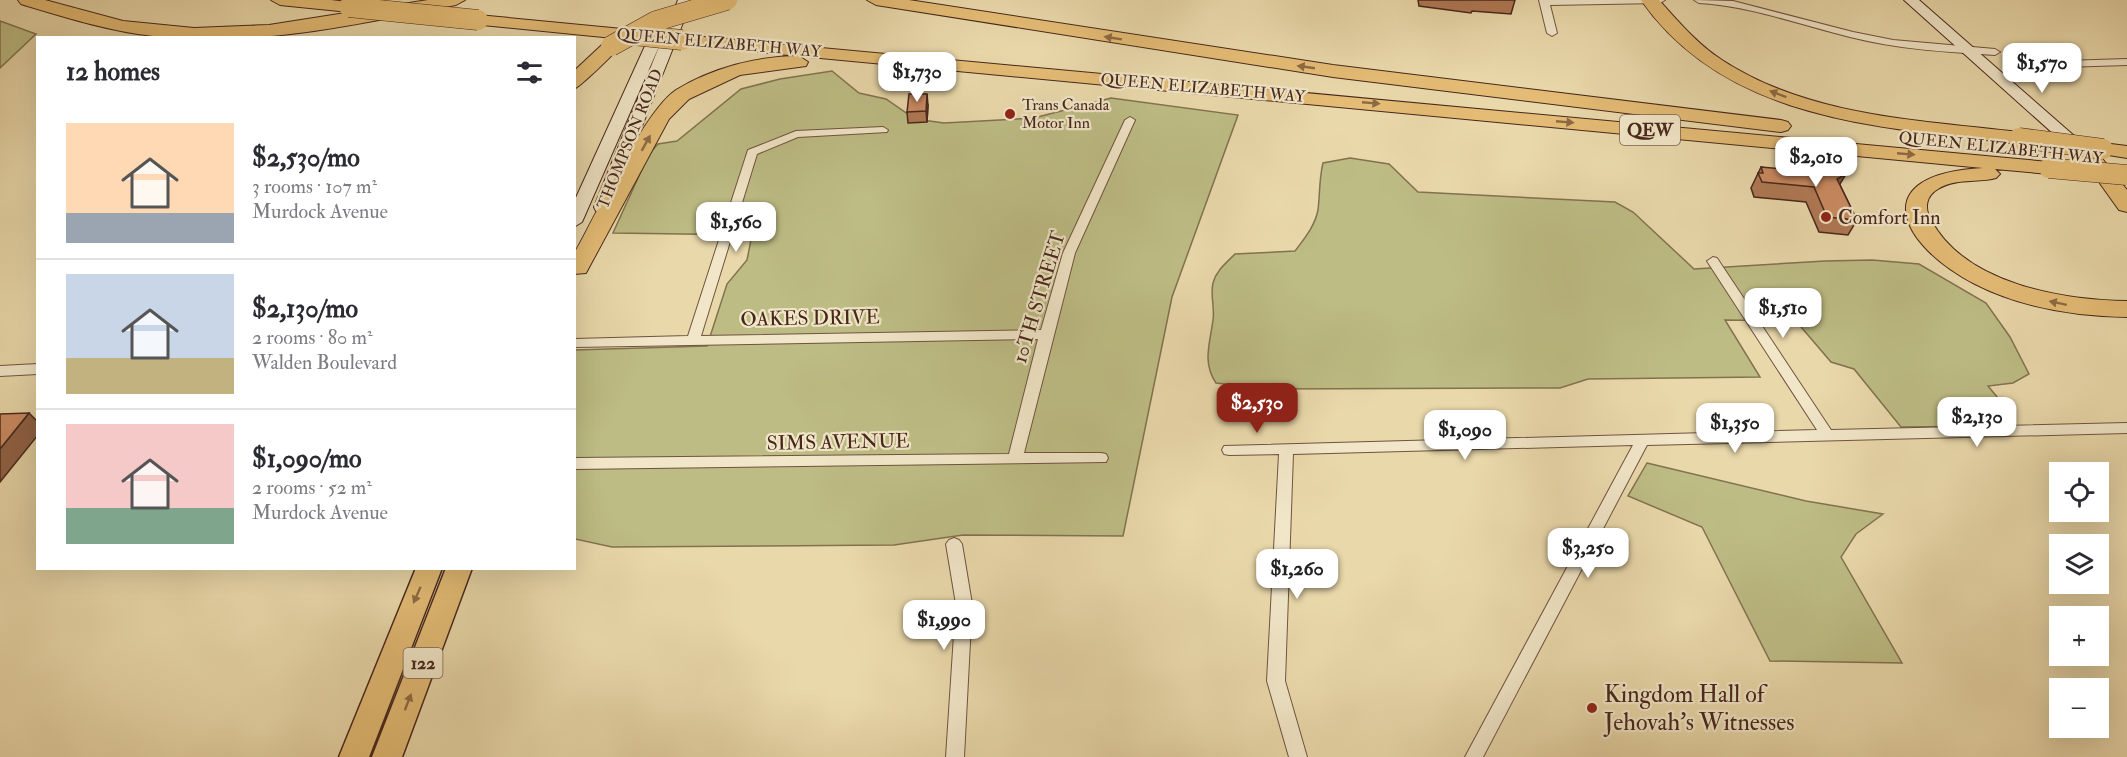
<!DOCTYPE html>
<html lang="en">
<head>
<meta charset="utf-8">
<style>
  body { margin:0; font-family:"IM FELL Double Pica",serif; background:#f7f7f7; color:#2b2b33; height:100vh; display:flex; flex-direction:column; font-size:22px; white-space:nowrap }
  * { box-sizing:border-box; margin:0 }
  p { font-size:20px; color:#7c7c81 }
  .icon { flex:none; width:33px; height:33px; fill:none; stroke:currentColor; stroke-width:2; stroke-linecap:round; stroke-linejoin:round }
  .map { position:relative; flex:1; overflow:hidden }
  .sheet { position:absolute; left:36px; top:36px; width:540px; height:534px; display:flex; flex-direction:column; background:#fff; border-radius:0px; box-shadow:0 6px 24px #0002 }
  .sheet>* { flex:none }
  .controls { position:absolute; left:2049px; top:462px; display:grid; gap:12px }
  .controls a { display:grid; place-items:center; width:60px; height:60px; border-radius:0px; background:#fff; box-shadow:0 6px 24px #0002; font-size:30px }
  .price { position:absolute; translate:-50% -51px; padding:0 14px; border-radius:12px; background:#fff; color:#222; font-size:20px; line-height:39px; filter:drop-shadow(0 2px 3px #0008) }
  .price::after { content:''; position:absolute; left:50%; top:36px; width:18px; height:14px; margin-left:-9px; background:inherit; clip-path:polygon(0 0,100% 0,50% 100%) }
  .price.on { background:#8f2418; color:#fff }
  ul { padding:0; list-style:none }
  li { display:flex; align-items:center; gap:18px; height:150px; padding:0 30px }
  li+li { border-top:2px solid #e1e1e2 }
  li span { display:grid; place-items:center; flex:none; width:168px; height:120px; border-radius:0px; color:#555 }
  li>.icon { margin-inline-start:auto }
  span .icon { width:72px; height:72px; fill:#fffc; stroke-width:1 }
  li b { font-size:26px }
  h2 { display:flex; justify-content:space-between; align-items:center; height:72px; padding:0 30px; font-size:26px }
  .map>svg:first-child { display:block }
  .green { fill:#bdbc84; stroke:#827250; stroke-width:1.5 }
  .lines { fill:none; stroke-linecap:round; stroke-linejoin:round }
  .street-casing { stroke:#705340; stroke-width:2 }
  .secondary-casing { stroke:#47271c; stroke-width:2 }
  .primary-casing { stroke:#47271c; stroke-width:3 }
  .highway-casing { stroke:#47271c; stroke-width:2 }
  .street { fill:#f1e6c8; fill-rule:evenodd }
  .secondary { fill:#f1e6c8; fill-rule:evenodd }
  .primary { fill:#e4bc75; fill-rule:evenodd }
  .highway { fill:#e4bc75; fill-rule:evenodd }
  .highway-bridge-casing { stroke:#47271c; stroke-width:21; stroke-linecap:butt }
  .highway-bridge { stroke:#e4bc75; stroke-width:20 }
  .wall { fill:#af7854; stroke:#47271c; stroke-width:1.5 }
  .shaded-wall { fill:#8f6145; stroke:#47271c; stroke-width:1.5 }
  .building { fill:#cc8b62; stroke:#47271c; stroke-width:1.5 }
  .oneway { fill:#8e6a44 }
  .poi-dot { fill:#8f2418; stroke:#f1e6c8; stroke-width:2 }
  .labels { text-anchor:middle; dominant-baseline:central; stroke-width:4.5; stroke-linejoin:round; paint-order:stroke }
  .far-street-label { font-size:16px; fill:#47271c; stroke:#f1e6c8 }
  .far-poi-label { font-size:16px; fill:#47271c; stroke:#f1e6c8; text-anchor:start }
  .shield { fill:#f1e6c8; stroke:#7a6050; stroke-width:1.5 }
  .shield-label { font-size:18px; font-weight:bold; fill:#47271c }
  .poi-label { font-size:20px; fill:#47271c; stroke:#f1e6c8; text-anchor:start }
  .street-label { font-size:20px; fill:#47271c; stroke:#f1e6c8 }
  .near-poi-label { font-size:24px; fill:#47271c; stroke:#f1e6c8; text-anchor:start }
</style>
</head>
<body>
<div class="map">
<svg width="2127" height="757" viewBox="0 0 2127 757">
  <rect width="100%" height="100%" fill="#e9d8aa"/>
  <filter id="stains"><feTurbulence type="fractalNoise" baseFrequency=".00333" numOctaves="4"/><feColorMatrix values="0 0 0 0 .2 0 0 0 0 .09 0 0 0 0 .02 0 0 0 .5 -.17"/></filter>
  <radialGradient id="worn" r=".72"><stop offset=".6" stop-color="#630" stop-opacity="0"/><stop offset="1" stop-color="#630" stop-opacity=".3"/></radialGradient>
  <path class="green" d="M0 21 36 34 0 68Z
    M832 71 859 93 886 99 915 119 944 123 1034 118 1111 98 1238 115 1172 297 1123 536 963 535 894 545 612 547 575 539 574 350 707 346 727 284 747 260 752 235 613 233 649 154 658 144 677 141 741 89 780 79Z
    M1350 158 1389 164 1418 192 1615 202 1633 212 1694 269 1825 261 1872 260 1919 264 1986 303 2010 337 2029 374 2013 383 1988 386 2013 416 2010 426 1901 427 1854 369 1831 362 1796 321 1725 320 1760 377 1588 379 1560 388 1264 389 1216 383C1202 363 1210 343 1213 320 1215 308 1210 295 1213 283 1216 271 1226 263 1235 254L1295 251C1304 239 1315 226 1318 210 1320 194 1319 179 1323 163Z
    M1647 463 1806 501 1883 514 1856 534 1841 557 1902 663 1770 661 1702 527 1628 496Z"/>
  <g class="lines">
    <defs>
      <path id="street" d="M1539 0H1665L1660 3 1550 5 1557 33 1552 36 1547 33Z
        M1694 0 1733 1 1853 32 1893 40 1995 49 2000 52 1995 55C1946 52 1897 49 1850 37 1800 25 1751 6 1699 3Z
        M2037 56 2063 61 2127 59V65L2063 67 2034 61V57Z
        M1130 117 1135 120 1075 253 1024 453H1101L1106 454 1108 458 1106 462 574 469V458L1009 454 1038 339 574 347V339L688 336 748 150 796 131 883 127 888 130 887 132 798 137 757 154 701 336 1041 330 1063 253 1125 120Z
        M1713 257 1717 258 1831 430 2127 423V433L1647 445 1483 757H1465L1633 445 1293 454 1285 681 1307 757H1289L1267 681 1279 454 1229 455 1224 454 1222 450 1224 446 1817 430 1707 261Z
        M38 364V374L0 376V366Z
        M954 538 959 540 962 544 972 604 964 757H946L956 604 946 544 949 540Z"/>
      <path id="secondary" d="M678 0H692L610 207 608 211H596L594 207Z
        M1904 0H1919L2088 148 2090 151 2088 154H2076Z
        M657 31 664 35 582 222 574 227V202L650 35Z"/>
      <path id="primary" d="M416 568H442L369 757H339Z
        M446 568H472L402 757H372Z"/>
      <path id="highway" d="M18 0H45L123 21 194 28 269 25 428 0H465L456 5C358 24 254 48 153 36 108 31 64 17 21 4Z
        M271 0H331L355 3 358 7 349 12 280 5Z
        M867 0H909L1333 65 1781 120 1788 122 1791 126 1788 130 1781 132 1333 77 876 5Z
        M1641 0H1659C1678 21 1698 45 1722 60 1809 117 1919 120 2019 132L2026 134 2029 138 2026 142 2019 144C1884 127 1727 123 1641 0Z
        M478 15 633 30 642 35 633 40 472 24 469 20Z
        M682 35 2049 162 2056 164 2059 168 2056 172 2049 174 1995 169 2000 174 1996 178C1978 183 1955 178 1938 189 1926 196 1924 208 1931 220 1965 284 2062 300 2127 301V317C2075 316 2022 308 1975 284 1899 245 1865 174 1983 168L799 56 808 62 806 66 740 75 689 99 669 119 586 273 574 274V254C595 217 645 110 676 90 712 68 757 56 799 56L676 44 673 40 676 36Z
        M611 41 617 42 620 46C615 53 580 87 574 89V71L605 42Z
        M2103 143 2127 146V158L2096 153 2093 149 2096 145Z
        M2094 155 2101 157 2127 190V212L2119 210 2084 161 2087 157Z"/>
    </defs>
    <use href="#street" class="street-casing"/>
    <use href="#secondary" class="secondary-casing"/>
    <use href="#primary" class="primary-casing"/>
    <use href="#highway" class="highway-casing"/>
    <use href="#street" class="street"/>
    <use href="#secondary" class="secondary"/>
    <use href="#primary" class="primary"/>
    <use href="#highway" class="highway"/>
    <defs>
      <path id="highway-bridge" d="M349 7 478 20
        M633 35 682 40
        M611 46 656 21 727 0
        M2019 138 2103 149
        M2049 168 2127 175"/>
    </defs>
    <use href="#highway-bridge" class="highway-bridge-casing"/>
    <use href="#highway-bridge" class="highway-bridge"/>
  </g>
  <path class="wall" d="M1418 0H1515L1511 14 1472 11 1471 13 1419 6Z
    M928 105 927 122 908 123 907 112Z
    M1761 167 1840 185 1857 220 1848 235 1819 232 1806 202 1754 197 1751 188Z"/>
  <path class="shaded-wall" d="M927 94 928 105 927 122 926 111Z
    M1846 174 1837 189V179Z
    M29 413 38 422V435L0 482V449Z"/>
  <path class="building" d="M909 94H927L926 111 907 112Z
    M1761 167 1823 173 1833 168 1846 174 1837 179 1857 220 1827 217 1814 187 1762 182 1758 173H1763Z
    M29 413 0 449V414Z"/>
  <defs><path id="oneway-solid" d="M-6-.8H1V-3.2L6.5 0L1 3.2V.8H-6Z" transform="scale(1.5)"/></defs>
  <g class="oneway">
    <use href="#oneway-solid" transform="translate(1113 38) rotate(-171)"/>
    <use href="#oneway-solid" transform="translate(1306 67) rotate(-172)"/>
    <use href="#oneway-solid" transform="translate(1778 94) rotate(-159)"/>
    <use href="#oneway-solid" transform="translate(1371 103) rotate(5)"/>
    <use href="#oneway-solid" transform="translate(1565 122) rotate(5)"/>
    <use href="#oneway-solid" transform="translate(646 143) rotate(-61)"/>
    <use href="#oneway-solid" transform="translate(1906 154) rotate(5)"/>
    <use href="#oneway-solid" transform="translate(2058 303) rotate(-168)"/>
    <use href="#oneway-solid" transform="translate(417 595) rotate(114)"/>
    <use href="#oneway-solid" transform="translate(408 702) rotate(-69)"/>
  </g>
  <g class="poi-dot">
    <circle cx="1010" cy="114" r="6"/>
    <circle cx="1826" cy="217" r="6"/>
    <circle cx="1592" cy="708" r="6"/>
  </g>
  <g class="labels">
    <g class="far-street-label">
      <text transform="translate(719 43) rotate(5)">QUEEN ELIZABETH WAY</text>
      <text transform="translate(1203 88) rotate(5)">QUEEN ELIZABETH WAY</text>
      <text transform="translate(630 139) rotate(-68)">THOMPSON ROAD</text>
      <text transform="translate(2001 148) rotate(6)">QUEEN ELIZABETH WAY</text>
    </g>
    <g class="far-poi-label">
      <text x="1022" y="105">Trans Canada<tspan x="1022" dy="18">Motor Inn</tspan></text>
    </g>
    <g class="shield">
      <rect x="1620" y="115" width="60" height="30" rx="4.5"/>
      <rect x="403.5" y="648" width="39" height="30" rx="4.5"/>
    </g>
    <g class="shield-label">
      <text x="1650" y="130">QEW</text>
      <text x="423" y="663">122</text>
    </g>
    <g class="poi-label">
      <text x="1838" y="217">Comfort Inn</text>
    </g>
    <g class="street-label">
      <text transform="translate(1039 297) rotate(-73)">10TH STREET</text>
      <text transform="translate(810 318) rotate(-1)">OAKES DRIVE</text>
      <text transform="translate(838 442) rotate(-1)">SIMS AVENUE</text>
    </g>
    <g class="near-poi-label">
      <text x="1604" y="694">Kingdom Hall of<tspan x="1604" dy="28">Jehovah's Witnesses</tspan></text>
    </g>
  </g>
  <rect width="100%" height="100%" filter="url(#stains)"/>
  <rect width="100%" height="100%" fill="url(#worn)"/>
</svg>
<div class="controls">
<a><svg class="icon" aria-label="locate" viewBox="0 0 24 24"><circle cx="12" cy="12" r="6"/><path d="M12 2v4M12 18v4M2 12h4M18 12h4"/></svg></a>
<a><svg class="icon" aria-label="layers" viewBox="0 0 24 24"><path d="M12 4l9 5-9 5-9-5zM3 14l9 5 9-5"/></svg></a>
<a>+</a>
<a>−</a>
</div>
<b class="price" style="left:2042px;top:94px">$1,570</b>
<b class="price" style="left:917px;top:103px">$1,730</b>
<b class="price" style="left:1816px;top:188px">$2,010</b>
<b class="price" style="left:736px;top:253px">$1,560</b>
<b class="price" style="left:1783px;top:339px">$1,510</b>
<b class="price on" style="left:1257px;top:434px">$2,530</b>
<b class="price" style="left:1977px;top:448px">$2,130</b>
<b class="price" style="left:1735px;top:454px">$1,350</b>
<b class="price" style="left:1465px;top:461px">$1,090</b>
<b class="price" style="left:1588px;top:579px">$3,250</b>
<b class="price" style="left:1297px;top:600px">$1,260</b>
<b class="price" style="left:944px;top:651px">$1,990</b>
<section class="sheet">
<h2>12 homes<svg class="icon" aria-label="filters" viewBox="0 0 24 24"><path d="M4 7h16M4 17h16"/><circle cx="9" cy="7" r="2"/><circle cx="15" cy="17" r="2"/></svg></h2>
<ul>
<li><span style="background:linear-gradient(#ffd9b3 75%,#9aa5b1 0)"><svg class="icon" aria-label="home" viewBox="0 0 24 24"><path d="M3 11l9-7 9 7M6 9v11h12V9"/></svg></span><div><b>$2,530/mo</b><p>3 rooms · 107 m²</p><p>Murdock Avenue</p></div></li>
<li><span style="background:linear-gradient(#c9d6e8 70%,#c2b280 0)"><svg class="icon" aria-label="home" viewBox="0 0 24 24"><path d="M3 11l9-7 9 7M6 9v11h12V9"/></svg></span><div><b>$2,130/mo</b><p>2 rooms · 80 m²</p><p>Walden Boulevard</p></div></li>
<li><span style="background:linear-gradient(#f6c9c9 70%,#7fa58c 0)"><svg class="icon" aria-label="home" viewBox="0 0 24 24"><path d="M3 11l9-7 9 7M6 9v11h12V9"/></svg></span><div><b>$1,090/mo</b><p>2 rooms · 52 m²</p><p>Murdock Avenue</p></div></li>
</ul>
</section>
</div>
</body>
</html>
